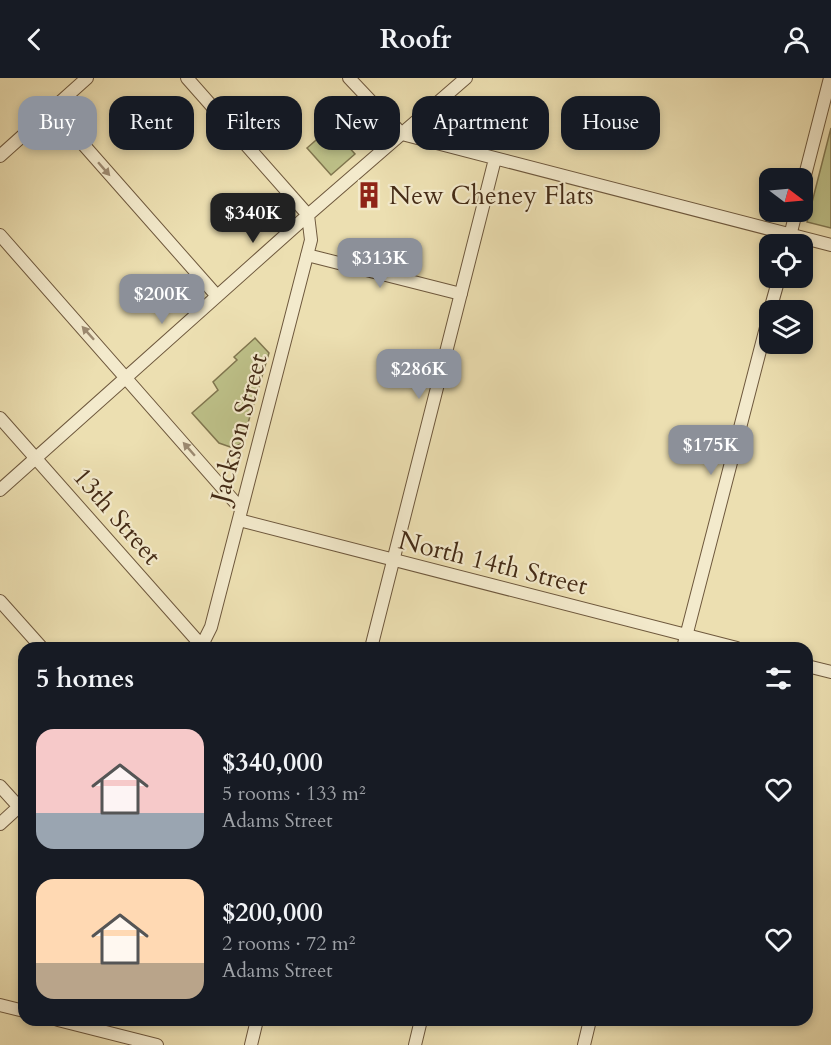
<!DOCTYPE html>
<html lang="en">
<head>
<meta charset="utf-8">
<style>
  body { margin:0; font-family:Cardo,serif; background:#20242c; color:#f1f3f6; height:100vh; display:flex; flex-direction:column; font-size:22px; white-space:nowrap }
  * { box-sizing:border-box; margin:0 }
  p { font-size:20px; color:#9ea1a6 }
  .icon { flex:none; width:33px; height:33px; fill:none; stroke:currentColor; stroke-width:2; stroke-linecap:round; stroke-linejoin:round }
  .map { position:relative; flex:1; overflow:hidden }
  .details { position:absolute; left:18px; top:564px; width:795px; height:384px; display:flex; flex-direction:column; background:#171b24; border-radius:18px; box-shadow:0 3px 9px #0003 }
  .details>* { flex:none }
  .hud { position:absolute; left:18px; top:18px; width:795px; height:54px; display:flex; gap:12px }
  .needle { width:39px; rotate:106deg }
  .buttons { position:absolute; left:759px; top:90px; display:grid; gap:12px }
  .buttons a { display:grid; place-items:center; width:54px; height:54px; border-radius:12px; background:#171b24; box-shadow:0 3px 9px #0003; font-size:30px }
  .price { position:absolute; translate:-50% -51px; padding:0 14px; border-radius:12px; background:#8c9099; color:#fff; font-size:20px; line-height:39px; filter:drop-shadow(0 2px 3px #0008) }
  .price::after { content:''; position:absolute; left:50%; top:36px; width:18px; height:14px; margin-left:-9px; background:inherit; clip-path:polygon(0 0,100% 0,50% 100%) }
  .price.current { background:#222; color:#fff }
  ul { padding:0; list-style:none }
  li { display:flex; align-items:center; gap:18px; height:150px; padding:0 18px }
  li span { display:grid; place-items:center; flex:none; width:168px; height:120px; border-radius:18px; color:#555 }
  li>.icon { margin-inline-start:auto }
  span .icon { width:72px; height:72px; fill:#fffc; stroke-width:1 }
  li b { font-size:26px }
  h2 { display:flex; justify-content:space-between; align-items:center; height:72px; padding:0 18px; font-size:26px }
  .pill { padding:0 21px; border-radius:18px; background:#171b24; box-shadow:0 3px 9px #0003; font-size:21px; line-height:54px }
  .pill.current { background:#8c9099; color:#fff }
  header { display:flex; justify-content:space-between; align-items:center; height:78px; padding:0 18px; background:#171b24; font-size:27px; font-weight:700 }
  .map>svg:first-child { display:block }
  .green { fill:#bdc088; stroke:#80764f; stroke-width:1.5 }
  .lines { fill:none; stroke-linecap:round; stroke-linejoin:round }
  .minor-casing { stroke:#6e583d; stroke-width:14 }
  .minor { stroke:#f3eacc; stroke-width:12 }
  .oneway { fill:#9c8a71 }
  .labels { text-anchor:middle; dominant-baseline:central; stroke-width:4.5; stroke-linejoin:round; paint-order:stroke }
  .poi-label { font-size:26px; fill:#442b16; stroke:#f3eacc; text-anchor:start }
  .street-label { font-size:26px; fill:#442b16; stroke:#f3eacc }
</style>
</head>
<body>
<header><svg class="icon" aria-label="back" viewBox="0 0 24 24"><path d="M15 5l-7 7 7 7"/></svg>Roofr<svg class="icon" aria-label="person" viewBox="0 0 24 24"><circle cx="12" cy="8" r="4"/><path d="M4 21q1-7 8-7t8 7"/></svg></header>
<div class="map">
<svg width="831" height="967" viewBox="0 0 831 967">
  <rect width="100%" height="100%" fill="#ecdfb1"/>
  <filter id="stains"><feTurbulence type="fractalNoise" baseFrequency=".00333" numOctaves="4"/><feColorMatrix values="0 0 0 0 .2 0 0 0 0 .09 0 0 0 0 .02 0 0 0 .5 -.17"/></filter>
  <radialGradient id="worn" r=".72"><stop offset=".6" stop-color="#630" stop-opacity="0"/><stop offset="1" stop-color="#630" stop-opacity=".3"/></radialGradient>
  <path class="green" d="M325 43 355 76 331 97 307 70 323 56 317 49Z
    M831 50V150L807 144Z
    M255 260 269 275 242 365 233 370 219 365 192 335 218 312 213 304 237 282 234 279Z"/>
  <g class="lines">
    <defs>
      <path id="minor" d="M187 0 308 137 311 162 211 549 205 561 197 570
        M349 0 402 56 831 167
        M52 31 217 218
        M0 78 87 0
        M802 109 830 0
        M0 157 241 431
        M788 166 796 134
        M307 177 461 216
        M770 232 779 200
        M0 340 201 567 205 569
        M0 412 308 137 466 0
        M239 442 737 570
        M0 523 42 570
        M371 570 495 81
        M683 570 770 234
        M807 588 831 594
        M0 708 19 729
        M0 746 24 724
        M0 927 24 933
        M58 942 157 967
        M251 967 257 942
        M415 967 421 942
        M584 967 590 942"/>
    </defs>
    <use href="#minor" class="minor-casing"/>
    <use href="#minor" class="minor"/>
  </g>
  <defs><path id="oneway-solid" d="M-6-.8H1V-3.2L6.5 0L1 3.2V.8H-6Z" transform="scale(1.5)"/></defs>
  <g class="oneway">
    <use href="#oneway-solid" transform="translate(104 91) rotate(49)"/>
    <use href="#oneway-solid" transform="translate(88 255) rotate(-132)"/>
    <use href="#oneway-solid" transform="translate(189 371) rotate(-131)"/>
  </g>
  <defs>
    <symbol id="building-bare" viewBox="-9 -9 18 18"><path d="M-4-6H4V6H1V3H-1V6H-4ZM-2.5-4.3h1.7v1.8h-1.7ZM.8-4.3h1.7v1.8H.8ZM-2.5-1h1.7V.8h-1.7ZM.8-1h1.7V.8H.8Z" fill="#8f2418" stroke="#f3eacc" stroke-width="2.5" paint-order="stroke"/></symbol>
  </defs>
  <g fill-rule="evenodd">
    <use href="#building-bare" x="350" y="98" width="38" height="38"/>
  </g>
  <g class="labels">
    <g class="poi-label">
      <text x="389" y="117">New Cheney Flats</text>
    </g>
    <g class="street-label">
      <text transform="translate(239 350) rotate(-75)">Jackson Street</text>
      <text transform="translate(117 438) rotate(49)">13th Street</text>
      <text transform="translate(493 485) rotate(14)">North 14th Street</text>
    </g>
  </g>
  <rect width="100%" height="100%" filter="url(#stains)"/>
  <rect width="100%" height="100%" fill="url(#worn)"/>
</svg>
<div class="buttons">
<a><svg class="needle" viewBox="-14 -14 28 28"><path d="M0-13l5 13h-10z" fill="#e53935"/><path d="M0 13l5-13h-10z" fill="#9ea1a6"/></svg></a>
<a><svg class="icon" aria-label="locate" viewBox="0 0 24 24"><circle cx="12" cy="12" r="6"/><path d="M12 2v4M12 18v4M2 12h4M18 12h4"/></svg></a>
<a><svg class="icon" aria-label="layers" viewBox="0 0 24 24"><path d="M12 4l9 5-9 5-9-5zM3 14l9 5 9-5"/></svg></a>
</div>
<b class="price current" style="left:253px;top:166px">$340K</b>
<b class="price" style="left:380px;top:211px">$313K</b>
<b class="price" style="left:162px;top:247px">$200K</b>
<b class="price" style="left:419px;top:322px">$286K</b>
<b class="price" style="left:711px;top:398px">$175K</b>
<div class="hud">
<a class="pill current">Buy</a>
<a class="pill">Rent</a>
<a class="pill">Filters</a>
<a class="pill">New</a>
<a class="pill">Apartment</a>
<a class="pill">House</a>
</div>
<section class="details">
<h2>5 homes<svg class="icon" aria-label="filters" viewBox="0 0 24 24"><path d="M4 7h16M4 17h16"/><circle cx="9" cy="7" r="2"/><circle cx="15" cy="17" r="2"/></svg></h2>
<ul>
<li><span style="background:linear-gradient(#f6c9c9 70%,#9aa5b1 0)"><svg class="icon" aria-label="home" viewBox="0 0 24 24"><path d="M3 11l9-7 9 7M6 9v11h12V9"/></svg></span><div><b>$340,000</b><p>5 rooms · 133 m²</p><p>Adams Street</p></div><svg class="icon" aria-label="heart" viewBox="0 0 24 24"><path d="M12 20l-8-8c-3-5 5-10 8-4 3-6 11-1 8 4z"/></svg></li>
<li><span style="background:linear-gradient(#ffd9b3 70%,#b9a48a 0)"><svg class="icon" aria-label="home" viewBox="0 0 24 24"><path d="M3 11l9-7 9 7M6 9v11h12V9"/></svg></span><div><b>$200,000</b><p>2 rooms · 72 m²</p><p>Adams Street</p></div><svg class="icon" aria-label="heart" viewBox="0 0 24 24"><path d="M12 20l-8-8c-3-5 5-10 8-4 3-6 11-1 8 4z"/></svg></li>
</ul>
</section>
</div>
</body>
</html>
